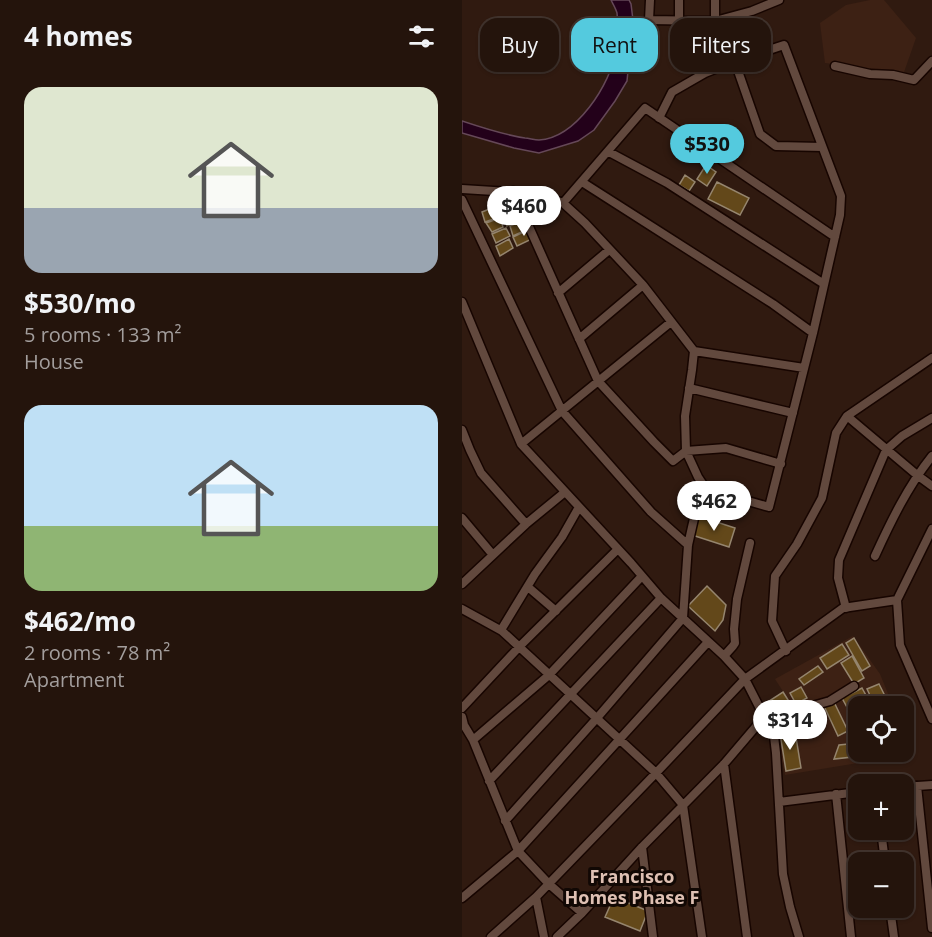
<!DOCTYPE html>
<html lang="en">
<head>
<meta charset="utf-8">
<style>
  body { margin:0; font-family:"Open Sans",sans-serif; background:#30211a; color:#f1f3f6; height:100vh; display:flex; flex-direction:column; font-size:22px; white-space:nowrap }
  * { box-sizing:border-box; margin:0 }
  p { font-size:20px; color:#a39e9d }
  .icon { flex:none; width:33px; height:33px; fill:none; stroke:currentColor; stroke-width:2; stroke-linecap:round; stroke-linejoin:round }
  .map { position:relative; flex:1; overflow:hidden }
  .sheet { display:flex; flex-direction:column; background:#24140c; width:462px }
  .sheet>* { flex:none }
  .hud { position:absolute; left:18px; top:18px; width:362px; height:54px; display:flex; gap:12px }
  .tools { position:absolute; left:386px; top:696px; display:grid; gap:12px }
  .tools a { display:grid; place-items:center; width:66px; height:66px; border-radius:12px; background:#24140c; box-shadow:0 2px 4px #0004,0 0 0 2px #41332d; font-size:30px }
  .price { position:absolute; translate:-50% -51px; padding:0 14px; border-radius:21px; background:#fff; color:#222; font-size:20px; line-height:39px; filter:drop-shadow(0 2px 3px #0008) }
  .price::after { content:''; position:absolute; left:50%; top:36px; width:18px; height:14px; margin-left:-9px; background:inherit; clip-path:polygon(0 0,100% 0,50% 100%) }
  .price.selected { background:#54cade; color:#111 }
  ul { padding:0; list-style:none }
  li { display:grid; align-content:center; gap:12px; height:318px; padding:0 24px }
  li span { display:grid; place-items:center; height:186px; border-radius:18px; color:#555 }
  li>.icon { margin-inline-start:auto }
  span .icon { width:108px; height:108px; fill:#fffc; stroke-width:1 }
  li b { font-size:26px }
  h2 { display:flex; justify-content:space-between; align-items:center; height:72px; padding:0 24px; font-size:26px }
  .tag { padding:0 21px; border-radius:18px; background:#24140c; box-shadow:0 2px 4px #0004,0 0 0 2px #41332d; font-size:21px; line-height:54px }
  .tag.selected { background:#54cade; color:#111 }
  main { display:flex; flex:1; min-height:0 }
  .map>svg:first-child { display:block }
  .built { fill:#3d2114 }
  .water { fill:#23011a; stroke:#654858; stroke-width:1.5 }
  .building { fill:#63481a; stroke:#95856e; stroke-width:1.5 }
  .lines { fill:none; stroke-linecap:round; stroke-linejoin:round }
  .minor-casing { stroke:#170500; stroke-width:11 }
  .minor { stroke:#62493e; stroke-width:8 }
  .labels { text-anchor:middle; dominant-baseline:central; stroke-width:6; stroke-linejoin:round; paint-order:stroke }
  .neighbourhood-label { font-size:18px; font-weight:bold; fill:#dec0b3; stroke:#110804 }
</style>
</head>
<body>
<main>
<section class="sheet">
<h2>4 homes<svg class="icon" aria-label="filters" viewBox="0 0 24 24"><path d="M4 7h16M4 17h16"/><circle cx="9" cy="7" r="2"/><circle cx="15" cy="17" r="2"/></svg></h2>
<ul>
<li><span style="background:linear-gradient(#dfe7d0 65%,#9aa5b1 0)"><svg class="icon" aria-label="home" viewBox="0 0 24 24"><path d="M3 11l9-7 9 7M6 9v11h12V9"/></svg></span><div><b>$530/mo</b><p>5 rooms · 133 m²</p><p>House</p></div></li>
<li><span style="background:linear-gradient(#bfe0f5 65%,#8fb573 0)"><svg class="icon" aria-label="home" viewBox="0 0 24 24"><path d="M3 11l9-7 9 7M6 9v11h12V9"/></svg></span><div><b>$462/mo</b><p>2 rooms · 78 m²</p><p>Apartment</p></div></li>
</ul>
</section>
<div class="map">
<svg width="470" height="937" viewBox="0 0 470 937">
  <rect width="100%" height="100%" fill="#301a10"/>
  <path class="built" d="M408 0H422L454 38 441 75 411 72 398 67 363 63 358 23 384 5Z
    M391 636 418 674 431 706H396V752H441V731L451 754 323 775 314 732 337 716 313 679Z"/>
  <path class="water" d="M149 0H167L169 4 171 20 165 81 153 101 132 130 116 141 77 153 52 148 0 133V121C21 128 42 135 63 138 67 138 72 140 77 140 114 138 149 84 154 50 155 43 156 20 155 13 154 9 151 4 149 0Z"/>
  <path class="building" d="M244 165 254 172 245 186 235 179Z
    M223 175 233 182 227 191 217 185Z
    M255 182 287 198 278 215 246 199Z
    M51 196 56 207 41 214 36 202Z
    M35 206 40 216 23 222 20 212Z
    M56 208 61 218 45 226 43 215Z
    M38 218 41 227 30 232 24 223Z
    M62 220 66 229 51 236 48 226Z
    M44 228 48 236 34 243 30 234Z
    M70 228 74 237 55 246 51 237Z
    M47 239 51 248 38 256 34 246Z
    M236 516 273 528 267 547 230 535Z
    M245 586 264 605 261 620 253 631 226 606Z
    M392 638 408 666 400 671 384 643Z
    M380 644 387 655 365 669 358 658Z
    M390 656 402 678 392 684 379 663Z
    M356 666 361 672 342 685 337 679Z
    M417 684 426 702 417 706H413L405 689Z
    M339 687 345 698 334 704 328 693Z
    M400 688 406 699 386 709 380 698Z
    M321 692 328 703 308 715 301 705Z
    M408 700 411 706H396V734L385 711Z
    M372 702 386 731 376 736 362 706Z
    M326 705 334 717 316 729 308 715Z
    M333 731 339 768 324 771 318 733Z
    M396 743V752H416L417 754 372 759 377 745Z
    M152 897 186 911 178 931 143 917Z"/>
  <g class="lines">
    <defs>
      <path id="minor" d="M188 0 187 20 253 21 290 11 317 0
        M253 0V30L275 68 298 134 314 146 360 147
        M217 20V0
        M373 66 408 74 431 75 452 80 470 61
        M197 118 210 92 243 73 271 62 322 45 379 196 378 215 351 333 307 507 244 489
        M147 152 205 183 362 284
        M120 182 311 304 351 333
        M0 189 66 193 79 195 101 203 123 223 181 285 232 351 230 370 223 416 224 451 236 477 244 489 233 514 226 545 221 618 135 718 43 821
        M51 191 136 381 192 442 211 461 224 451 264 448 319 464
        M0 200 100 411 189 512 226 545
        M101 203 183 108 373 237
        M96 293 147 250
        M0 302 59 444 169 563 199 598 262 656 283 679 312 736 314 753 321 874 328 907 337 937
        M117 339 181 285
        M232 351 342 368
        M227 388 331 413
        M385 416 455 475 470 486
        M0 430 8 450 19 473 64 524
        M59 444 209 322
        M0 518 31 555
        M413 556C429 521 446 486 470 456
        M0 584 64 524 103 492
        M66 587 94 611
        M435 600 438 645 470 719
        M384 608 376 578 377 560 424 450 440 436 470 418
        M0 609 40 631 194 773 74 897 82 937
        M39 630 73 574 100 537 117 507
        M324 651 310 621 313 576 335 544 360 498 374 433 385 416 470 358
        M262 656 271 646 273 643 272 629 275 599 288 543
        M0 708 57 647 156 549
        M0 717 2 725 11 740
        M312 736 354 705 368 701 392 686
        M262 764 285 937
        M27 781 199 598
        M455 786 470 928
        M441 787 470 785
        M374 794 389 937
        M317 802 396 792
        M419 830 423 862
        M180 847 191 937
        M0 898 56 851 246 642
        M428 908 432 937
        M120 913 87 884 56 851 11 740 87 675 180 576
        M29 937 74 897
        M95 937 120 913 180 847 262 764 302 717
        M240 937 221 805 194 773 283 679 381 608 435 600 470 529"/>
    </defs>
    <use href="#minor" class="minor-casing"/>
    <use href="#minor" class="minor"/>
  </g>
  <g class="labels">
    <g class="neighbourhood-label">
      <text x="170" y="876">Francisco<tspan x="170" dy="21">Homes Phase F</tspan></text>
    </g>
  </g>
</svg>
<div class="tools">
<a><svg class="icon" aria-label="locate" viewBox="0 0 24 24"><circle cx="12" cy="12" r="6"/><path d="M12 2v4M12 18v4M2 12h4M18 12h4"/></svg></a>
<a>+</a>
<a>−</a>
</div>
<b class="price selected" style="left:245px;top:175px">$530</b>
<b class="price" style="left:62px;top:237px">$460</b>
<b class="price" style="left:252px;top:532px">$462</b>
<b class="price" style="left:328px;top:751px">$314</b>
<div class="hud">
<a class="tag">Buy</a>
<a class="tag selected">Rent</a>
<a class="tag">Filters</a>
</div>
</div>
</main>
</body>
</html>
